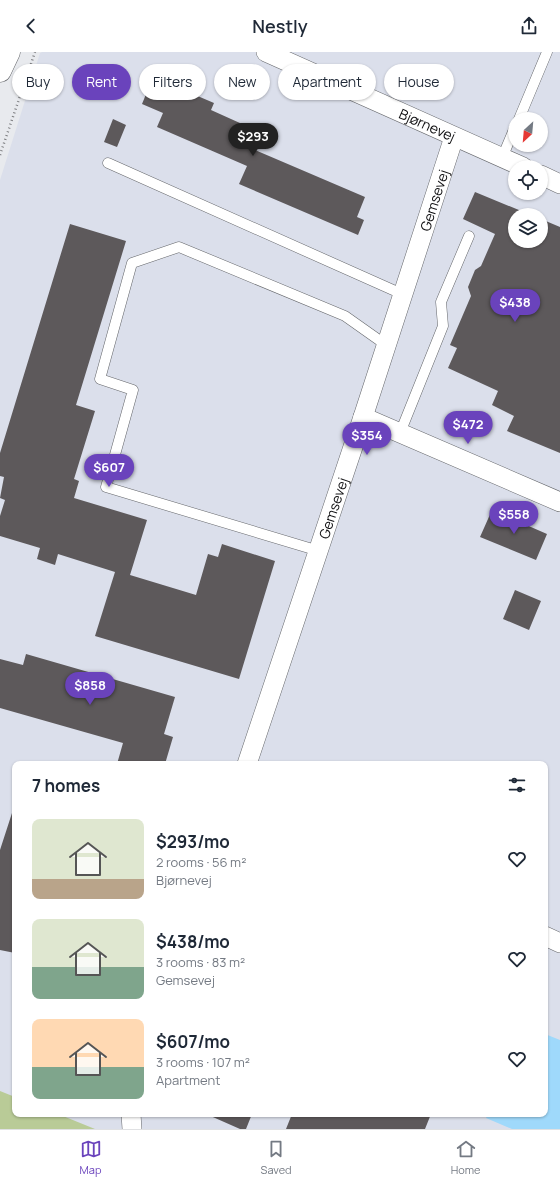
<!DOCTYPE html>
<html lang="en">
<head>
<meta charset="utf-8">
<style>
  body { margin:0; font-family:Manrope,sans-serif; background:#f6f6f7; color:#1f2937; height:100vh; display:flex; flex-direction:column; font-size:15px; white-space:nowrap }
  * { box-sizing:border-box; margin:0 }
  p { font-size:13px; color:#747a83 }
  .icon { flex:none; width:22px; height:22px; fill:none; stroke:currentColor; stroke-width:2; stroke-linecap:round; stroke-linejoin:round }
  .map { position:relative; flex:1; overflow:hidden }
  .side { position:absolute; left:12px; top:709px; width:536px; height:356px; display:flex; flex-direction:column; background:#fff; border-radius:8px; box-shadow:0 1px 3px #0004 }
  .side>* { flex:none }
  .hud { position:absolute; left:12px; top:12px; width:536px; height:36px; display:flex; gap:8px }
  .needle { width:26px; rotate:206deg }
  .fabs { position:absolute; left:508px; top:60px; display:grid; gap:8px }
  .fabs a { display:grid; place-items:center; width:40px; height:40px; border-radius:50%; background:#fff; box-shadow:0 1px 3px #0004; font-size:20px }
  .price { position:absolute; translate:-50% -34px; padding:0 9px; border-radius:14px; background:#6a43bc; color:#fff; font-size:13px; line-height:26px; filter:drop-shadow(0 1px 2px #0008) }
  .price::after { content:''; position:absolute; left:50%; top:24px; width:12px; height:9px; margin-left:-6px; background:inherit; clip-path:polygon(0 0,100% 0,50% 100%) }
  .price.active { background:#222; color:#fff }
  ul { padding:0; list-style:none }
  li { display:flex; align-items:center; gap:12px; height:100px; padding:0 20px }
  li span { display:grid; place-items:center; flex:none; width:112px; height:80px; border-radius:8px; color:#555 }
  li>.icon { margin-inline-start:auto }
  span .icon { width:48px; height:48px; fill:#fffc; stroke-width:1 }
  li b { font-size:17px }
  h2 { display:flex; justify-content:space-between; align-items:center; height:48px; padding:0 20px; font-size:17px }
  .chip { padding:0 14px; border-radius:18px; background:#fff; box-shadow:0 1px 3px #0004; font-size:14px; line-height:36px }
  .chip.active { background:#6a43bc; color:#fff }
  header { display:flex; justify-content:space-between; align-items:center; height:52px; padding:0 20px; background:#fff; font-size:18px; font-weight:600 }
  .tabs { display:flex; justify-content:space-around; align-items:center; height:56px; border-top:1px solid #e0e1e3; background:#fff; font-size:11px; color:#747a83 }
  .tabs a { display:grid; justify-items:center; gap:2px }
  .tabs .active { color:#6a43bc }
  .map>svg:first-child { display:block }
  .built { fill:#dbdfeb; fill-rule:evenodd }
  .green { fill:#b9cb97 }
  .water { fill:#9fd9fb }
  .building { fill:#5d595b }
  .lines { fill:none; stroke-linecap:round; stroke-linejoin:round }
  .lane-casing { stroke:#65676b; stroke-width:11 }
  .street-casing { stroke:#65676b; stroke-width:20 }
  .secondary-casing { stroke:#65676b; stroke-width:23 }
  .path { stroke:#7d7e81; stroke-width:2.5; stroke-dasharray:1 3; stroke-linecap:butt }
  .lane { stroke:#fff; stroke-width:10 }
  .street { stroke:#fff; stroke-width:19 }
  .secondary { stroke:#fff; stroke-width:22 }
  .labels { text-anchor:middle; dominant-baseline:central; stroke-width:4; stroke-linejoin:round; paint-order:stroke }
  .street-label { font-size:14px; fill:#0f0f11; stroke:#fff }
</style>
</head>
<body>
<header><svg class="icon" aria-label="back" viewBox="0 0 24 24"><path d="M15 5l-7 7 7 7"/></svg>Nestly<svg class="icon" aria-label="share" viewBox="0 0 24 24"><path d="M12 15V3M7 8l5-5 5 5M5 13v7h14v-7"/></svg></header>
<div class="map">
<svg width="560" height="1077" viewBox="0 0 560 1077">
  <rect width="100%" height="100%" fill="#e8eaee"/>
  <path class="built" d="M42 0H560V1077H0V128L40 1ZM515 67H541V93H515ZM515 115H541V141H515ZM515 163H541V189H515ZM15 712H545V1062H15Z"/>
  <path class="green" d="M0 1039 15 1045V1062H58L95 1077H0Z"/>
  <path class="water" d="M545 982 560 988V1077H512L486 1066 488 1062H545Z"/>
  <path class="building" d="M153 25 214 51 211 58 262 81 255 98 365 145 357 165 364 168 358 183 239 132 247 114 157 75 163 61 142 52Z
    M113 67 126 73 117 95 104 90Z
    M475 140 531 163H515V189H541V167L560 175V401L507 379 514 364 492 353 498 339 448 316 457 296 450 293 471 244 468 235 475 218 481 214 495 182 463 167Z
    M70 172 126 189 76 353 95 359 74 427 79 429 74 446 147 468 130 523 196 543 208 502 218 505 222 492 275 509 239 627 95 584 115 520 58 502 55 513 37 507 40 496 0 484V464L5 448 0 446 4 425 0 424V401Z
    M492 458 547 482 536 508 480 485Z
    M515 538 541 549 529 578 503 567Z
    M26 602 175 645 164 682 173 685 165 712H117L123 691 0 656V607L23 613Z
    M12 761H15V901L0 898V798Z
    M206 1062H252L246 1077H240Z
    M292 1062H431L425 1077H286Z"/>
  <g class="lines">
    <defs>
      <path id="lane" d="M519 67 547 0
        M502 106 515 75
        M108 111 402 242
        M400 381 443 274 441 250 469 184
        M319 499 106 435 133 338 100 327 132 211 179 195 345 264 386 293"/>
      <g id="street">
        <path id="s1" d="M266 0 523 115"/>
        <path d="M541 123 560 132"/>
        <path d="M363 365 560 450"/>
        <path id="s2" d="M247 712 363 365 454 85"/>
        <path d="M545 884 560 891"/>
        <path d="M131 1062 132 1077"/>
      </g>
      <path id="secondary" d="M0 19 9 0"/>
    </defs>
    <use href="#lane" class="lane-casing"/>
    <use href="#street" class="street-casing"/>
    <use href="#secondary" class="secondary-casing"/>
    <path class="path" d="M0 103 35 0"/>
    <use href="#lane" class="lane"/>
    <use href="#street" class="street"/>
    <use href="#secondary" class="secondary"/>
  </g>
  <g class="labels">
    <g class="street-label">
      <text stroke="none"><textPath href="#s1" startOffset="177">Bjørnevej</textPath></text>
      <text stroke="none"><textPath href="#s2" startOffset="594">Gemsevej</textPath></text>
      <text stroke="none"><textPath href="#s2" startOffset="270">Gemsevej</textPath></text>
    </g>
  </g>
</svg>
<div class="fabs">
<a><svg class="needle" viewBox="-14 -14 28 28"><path d="M0-13l5 13h-10z" fill="#e53935"/><path d="M0 13l5-13h-10z" fill="#747a83"/></svg></a>
<a><svg class="icon" aria-label="locate" viewBox="0 0 24 24"><circle cx="12" cy="12" r="6"/><path d="M12 2v4M12 18v4M2 12h4M18 12h4"/></svg></a>
<a><svg class="icon" aria-label="layers" viewBox="0 0 24 24"><path d="M12 4l9 5-9 5-9-5zM3 14l9 5 9-5"/></svg></a>
</div>
<b class="price active" style="left:253px;top:105px">$293</b>
<b class="price" style="left:515px;top:271px">$438</b>
<b class="price" style="left:468px;top:393px">$472</b>
<b class="price" style="left:367px;top:404px">$354</b>
<b class="price" style="left:109px;top:436px">$607</b>
<b class="price" style="left:514px;top:483px">$558</b>
<b class="price" style="left:90px;top:654px">$858</b>
<div class="hud">
<a class="chip">Buy</a>
<a class="chip active">Rent</a>
<a class="chip">Filters</a>
<a class="chip">New</a>
<a class="chip">Apartment</a>
<a class="chip">House</a>
</div>
<section class="side">
<h2>7 homes<svg class="icon" aria-label="filters" viewBox="0 0 24 24"><path d="M4 7h16M4 17h16"/><circle cx="9" cy="7" r="2"/><circle cx="15" cy="17" r="2"/></svg></h2>
<ul>
<li><span style="background:linear-gradient(#dfe7d0 75%,#b9a48a 0)"><svg class="icon" aria-label="home" viewBox="0 0 24 24"><path d="M3 11l9-7 9 7M6 9v11h12V9"/></svg></span><div><b>$293/mo</b><p>2 rooms · 56 m²</p><p>Bjørnevej</p></div><svg class="icon" aria-label="heart" viewBox="0 0 24 24"><path d="M12 20l-8-8c-3-5 5-10 8-4 3-6 11-1 8 4z"/></svg></li>
<li><span style="background:linear-gradient(#dfe7d0 60%,#7fa58c 0)"><svg class="icon" aria-label="home" viewBox="0 0 24 24"><path d="M3 11l9-7 9 7M6 9v11h12V9"/></svg></span><div><b>$438/mo</b><p>3 rooms · 83 m²</p><p>Gemsevej</p></div><svg class="icon" aria-label="heart" viewBox="0 0 24 24"><path d="M12 20l-8-8c-3-5 5-10 8-4 3-6 11-1 8 4z"/></svg></li>
<li><span style="background:linear-gradient(#ffd9b3 60%,#7fa58c 0)"><svg class="icon" aria-label="home" viewBox="0 0 24 24"><path d="M3 11l9-7 9 7M6 9v11h12V9"/></svg></span><div><b>$607/mo</b><p>3 rooms · 107 m²</p><p>Apartment</p></div><svg class="icon" aria-label="heart" viewBox="0 0 24 24"><path d="M12 20l-8-8c-3-5 5-10 8-4 3-6 11-1 8 4z"/></svg></li>
</ul>
</section>
</div>
<nav class="tabs">
<a class="active"><svg class="icon" aria-label="map" viewBox="0 0 24 24"><path d="M3 6l6-2 6 2 6-2v14l-6 2-6-2-6 2zM9 4v14M15 6v14"/></svg>Map</a>
<a><svg class="icon" aria-label="saved" viewBox="0 0 24 24"><path d="M7 4h10v16l-5-4-5 4z"/></svg>Saved</a>
<a><svg class="icon" aria-label="home" viewBox="0 0 24 24"><path d="M3 11l9-7 9 7M6 9v11h12V9"/></svg>Home</a>
</nav>
</body>
</html>
